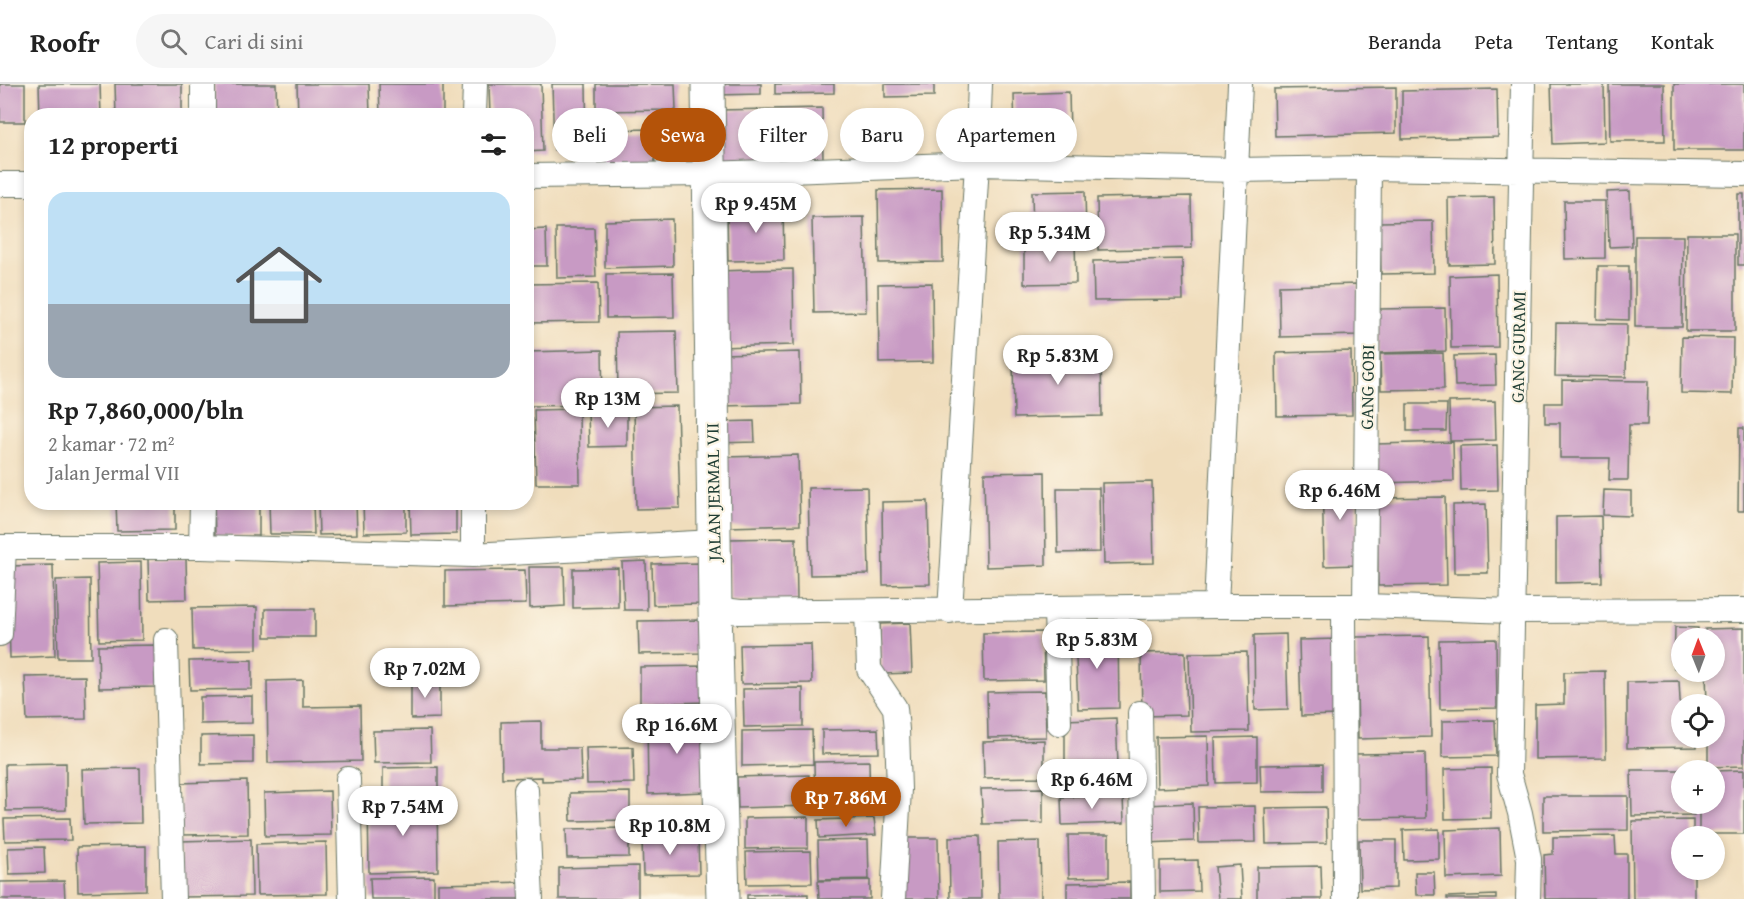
<!DOCTYPE html>
<html lang="id">
<head>
<meta charset="utf-8">
<style>
  body { margin:0; font-family:"Gentium Book Plus",serif; background:#f6f6f6; color:#222; height:100vh; display:flex; flex-direction:column; font-size:22px; white-space:nowrap }
  * { box-sizing:border-box; margin:0 }
  p { font-size:20px; color:#767676 }
  .icon { flex:none; width:33px; height:33px; fill:none; stroke:currentColor; stroke-width:2; stroke-linecap:round; stroke-linejoin:round }
  .map { position:relative; flex:1; overflow:hidden }
  .details { position:absolute; left:24px; top:24px; width:510px; height:402px; display:flex; flex-direction:column; background:#fff; border-radius:24px; box-shadow:0 3px 9px #0003 }
  .details>* { flex:none }
  .guide { position:absolute; left:552px; top:24px; width:570px; height:54px; display:flex; gap:12px }
  .needle { width:39px; rotate:359deg }
  .tools { position:absolute; left:1671px; top:544px; display:grid; gap:12px }
  .tools a { display:grid; place-items:center; width:54px; height:54px; border-radius:50%; background:#fff; box-shadow:0 3px 9px #0003; font-size:30px }
  .price { position:absolute; translate:-50% -51px; padding:0 14px; border-radius:21px; background:#fff; color:#222; font-size:20px; line-height:39px; filter:drop-shadow(0 2px 3px #0008) }
  .price::after { content:''; position:absolute; left:50%; top:36px; width:18px; height:14px; margin-left:-9px; background:inherit; clip-path:polygon(0 0,100% 0,50% 100%) }
  .price.selected { background:#b45309; color:#fff }
  ul { padding:0; list-style:none }
  li { display:grid; align-content:center; gap:12px; height:318px; padding:0 24px }
  li+li { border-top:2px solid #e0e0e0 }
  li span { display:grid; place-items:center; height:186px; border-radius:18px; color:#555 }
  li>.icon { margin-inline-start:auto }
  span .icon { width:108px; height:108px; fill:#fffc; stroke-width:1 }
  li b { font-size:26px }
  h2 { display:flex; justify-content:space-between; align-items:center; height:72px; padding:0 24px; font-size:26px }
  .pill { padding:0 21px; border-radius:27px; background:#fff; box-shadow:0 3px 9px #0003; font-size:21px; line-height:54px }
  .pill.selected { background:#b45309; color:#fff }
  header { display:flex; align-items:center; gap:36px; box-sizing:border-box; height:84px; padding:0 30px; background:#fff; border-bottom:2px solid #e0e0e0 }
  header strong { font-size:28px }
  nav { display:flex; gap:33px; margin-inline-start:auto; font-size:21px }
  .search { width:420px; height:54px; background:#f6f6f6; display:flex; align-items:center; gap:15px; box-sizing:border-box; padding:0 21px; border-radius:33px; color:#767676; font-size:22px }
  .map>svg:first-child { display:block }
  .building { fill:#c89ac4 }
  .lines { fill:none; stroke-linecap:round; stroke-linejoin:round }
  .street-casing { stroke:#687564; stroke-width:26 }
  .secondary-casing { stroke:#687564; stroke-width:35 }
  .street { stroke:#fff; stroke-width:24 }
  .secondary { stroke:#fff; stroke-width:33 }
  .labels { text-anchor:middle; dominant-baseline:central; stroke-width:4.5; stroke-linejoin:round; paint-order:stroke }
  .street-label { font-size:18px; fill:#1f3d34; stroke:#fcf5e5 }
</style>
</head>
<body>
<header>
<strong>Roofr</strong>
<div class="search"><svg class="icon" aria-label="search" viewBox="0 0 24 24"><circle cx="10" cy="10" r="6"/><path d="M15 15l6 6"/></svg>Cari di sini</div>
<nav><a>Beranda</a><a>Peta</a><a>Tentang</a><a>Kontak</a></nav>
</header>
<div class="map">
<svg width="1744" height="815" viewBox="0 0 1744 815">
  <rect width="100%" height="100%" fill="#fcf5e5"/>
  <filter id="ink" filterUnits="userSpaceOnUse"><feTurbulence type="fractalNoise" baseFrequency=".0167" numOctaves="2"/><feDisplacementMap in="SourceGraphic" scale="12" xChannelSelector="R" yChannelSelector="G"/><feConvolveMatrix kernelMatrix="1 2 1 2 8 2 1 2 1" color-interpolation-filters="sRGB"/></filter>
  <filter id="wash" filterUnits="userSpaceOnUse"><feTurbulence type="fractalNoise" baseFrequency=".008" numOctaves="4" result="noise"/><feDisplacementMap in="SourceGraphic" scale="24" xChannelSelector="R" yChannelSelector="G"/><feGaussianBlur stdDeviation="1.35" result="paint"/><feColorMatrix in="noise" values="0 0 0 0 0 0 0 0 0 0 0 0 0 0 0 0 0 1.4 0 .05"/><feComposite in="paint" operator="in"/></filter>
  <g filter="url(#wash)">
    <rect width="100%" height="100%" fill="#f0ddbc"/>
    <g id="blocks">
      <path class="building" d="M0 0H25V38H0Z
        M39 0H100L101 32H40Z
        M115 0H182V32H116Z
        M214 0H276L277 32H215Z
        M297 0H369L370 32H298Z
        M379 0H443V32H380Z
        M489 0H541L543 67 526 68V32H490Z
        M552 0H586L587 66H554Z
        M596 0H675L676 26 596 27Z
        M715 0H761V10L716 11Z
        M775 0H834V9L775 10Z
        M885 0H934V12L885 13Z
        M1551 0H1604L1605 58 1553 60Z
        M1609 0H1664L1665 57H1610Z
        M1674 0H1744V66H1674Z
        M1396 3V49L1275 52 1274 5Z
        M1497 5 1498 53 1402 55V7Z
        M1069 8 1070 50 1015 51 1014 10Z
        M822 24 823 77 719 79 718 26Z
        M654 45 655 84 601 85V46Z
        M942 105 943 178 879 179 878 106Z
        M1085 107 1086 150 1033 151 1032 108Z
        M1630 107 1632 162 1609 163 1607 108Z
        M1738 110H1744V181H1738Z
        M1191 112 1192 164 1098 166 1097 114Z
        M1494 113 1495 180 1449 181 1448 114Z
        M1564 117H1605V174L1565 175Z
        M783 124 784 176 728 177 727 125Z
        M864 133 866 228 814 229 812 134Z
        M672 135 673 182 605 184V137Z
        M1433 137 1434 189 1381 190 1380 138Z
        M556 144H594L596 193 557 194Z
        M546 145 547 182H526V146Z
        M1687 150H1735V247H1686Z
        M1635 152H1683L1682 243H1635Z
        M1075 157 1076 199 1024 200V158Z
        M1182 175 1183 216 1094 217 1093 177Z
        M1598 182H1629V236L1597 235Z
        M793 185 794 261 719 263 717 187Z
        M673 189 674 233 606 234V190Z
        M1497 190 1498 263 1451 264 1450 192Z
        M598 199 599 238 526 239V200Z
        M932 199 933 278 879 279 878 200Z
        M1358 200 1359 251 1280 253 1279 202Z
        M1445 224 1446 267 1378 269 1377 225Z
        M1556 239 1627 240 1626 293 1555 292Z
        M676 247 678 309 618 310 617 248Z
        M1682 253 1733 254 1732 310 1681 309Z
        M602 266 603 321 528 322 527 268Z
        M1351 267 1352 331 1277 332 1276 269Z
        M800 268 801 320 723 322 722 270Z
        M1443 269 1444 305 1381 306 1380 270Z
        M1101 270 1102 332 1014 334 1013 272Z
        M1495 271 1496 301 1455 302 1454 272Z
        M1562 296 1648 297 1647 341H1629L1628 396H1609L1610 374H1560V339H1545V319H1562Z
        M1495 317 1496 356 1450 357 1449 318Z
        M1407 320H1447L1446 347H1407Z
        M677 322 680 424 636 425 634 323Z
        M579 325 580 400H536L534 326Z
        M588 327H627V362L589 363Z
        M754 337 755 358 716 359 715 338Z
        M1739 344H1744V427H1738Z
        M1453 358 1454 397 1377 399 1376 360Z
        M1497 361 1498 406 1461 407 1460 362Z
        M798 371 800 441 729 443 727 373Z
        M1045 388 1046 481 986 483 984 389Z
        M1356 392 1357 481 1324 482 1322 393Z
        M1152 398 1154 479 1104 480 1102 399Z
        M867 403 869 490 810 491 808 404Z
        M1057 404H1099L1100 468 1058 469Z
        M1604 406 1631 407V432L1603 431Z
        M1445 413 1447 501 1378 502 1377 414Z
        M928 417 930 500 883 501 882 418Z
        M116 418H175V446L117 447Z
        M214 418H259V452L215 453Z
        M269 418H313L314 450H270Z
        M318 418H356L357 450 319 451Z
        M363 418H406V448L364 449Z
        M410 418H456V450L411 451Z
        M1486 420 1488 489H1454L1453 421Z
        M1601 432 1602 498 1556 499V433Z
        M796 454 797 516 730 517 729 455Z
        M148 475H186L187 515 149 516Z
        M646 477 647 526H624L622 478Z
        M141 478 142 556 99 557 97 479Z
        M701 479 702 520 653 521 652 480Z
        M53 481 55 572 10 574 8 482Z
        M529 483H564L565 522 530 524Z
        M618 484V523L573 524V485Z
        M525 486 526 520 445 522V487Z
        M90 495 91 574H58L56 496Z
        M257 523V565L193 566 192 524Z
        M265 525H315V553H265Z
        M701 536V569L639 570 638 537Z
        M910 539 912 589 881 590 880 540Z
        M1675 543 1698 544V555H1682V584H1674Z
        M1744 544V682L1708 683V654H1714V621H1707L1706 588H1714V555H1705V545Z
        M1075 547 1118 548 1119 624 1078 625Z
        M1043 548 1044 596 984 597 983 549Z
        M1286 550 1288 625 1255 626 1254 551Z
        M1429 552 1431 653 1358 655 1356 553Z
        M1338 555 1339 631 1301 632 1299 556Z
        M1496 555 1497 624 1440 625 1439 556Z
        M811 560 812 599 741 600 740 561Z
        M156 561 157 603 99 604 98 562Z
        M1185 568 1187 631 1142 632 1141 569Z
        M1247 568 1249 647 1191 648 1189 569Z
        M252 576V605L190 606 189 577Z
        M707 582 708 618 640 620V583Z
        M1605 587 1606 674 1535 675V621L1564 620V588Z
        M85 592 86 635 27 636 25 593Z
        M303 596V623L360 622 361 677 268 679 267 597Z
        M411 596H440V634L411 635Z
        M1679 597 1682 654H1697V663L1627 664V598Z
        M803 604V642L744 643 743 605Z
        M1045 607 1046 653 988 654 987 608Z
        M252 612V639L200 640V613Z
        M706 631 707 708 648 710 647 633Z
        M1116 634 1118 680 1065 679V636Z
        M1495 636 1496 672 1442 673V637Z
        M541 637V664H580L581 696 542 697V693L502 694 501 638Z
        M878 645 879 669 822 670V646Z
        M430 646 431 678 374 679 373 647Z
        M812 646 813 680 742 682V647Z
        M253 651V679L201 680V652Z
        M1208 652 1209 702 1157 704 1156 653Z
        M1257 653V698L1216 699 1215 654Z
        M1044 656V693L984 694 983 658Z
        M633 663 634 699 587 700 586 664Z
        M1425 669 1426 734 1356 735 1355 670Z
        M869 677 870 725 815 727 814 678Z
        M66 679V726L6 727 5 680Z
        M1323 680V707L1261 708 1260 681Z
        M438 683V711L383 712V684Z
        M140 684 141 739 84 740 82 685Z
        M1491 684V734L1445 735 1444 685Z
        M1631 686H1682V720H1694V731L1632 732Z
        M1744 686V750H1699V720H1714V687Z
        M809 691V722L738 724 737 693Z
        M247 697 248 750 181 751 180 699Z
        M1043 704V739L983 740 981 705Z
        M330 707 331 751 265 752 264 709Z
        M630 708V736L571 737 570 709Z
        M1123 712 1124 739 1062 741 1061 713Z
        M1543 712H1628V746L1543 747Z
        M437 718 438 787 369 789 368 719Z
        M1193 719 1194 757 1146 759 1145 721Z
        M1255 722 1256 758 1199 759 1198 723Z
        M1326 723 1327 759 1266 760 1265 724Z
        M808 733V764L745 765V734Z
        M70 734 71 756 5 757 4 735Z
        M874 734 876 751 819 754 818 736Z
        M1693 736V753H1682V786H1694V815H1633L1632 737Z
        M629 744V773L567 774 566 745Z
        M1500 744 1501 792 1446 794 1445 746Z
        M1439 745V775L1404 776 1403 746Z
        M1068 751H1109V793L1069 794Z
        M980 752 981 815H950L949 753Z
        M1615 752 1616 770H1627V815H1545L1544 771 1553 770V753Z
        M698 753 699 790 643 791 642 754Z
        M897 754H938L939 815H898Z
        M251 755 252 812 181 813 180 757Z
        M868 756 869 795 819 796 818 757Z
        M1359 756H1396V804L1360 805Z
        M1040 757 1041 815H999L998 758Z
        M326 758 327 810 257 811 256 760Z
        M146 762V806L78 808 77 763Z
        M44 763 45 789 9 790 8 764Z
        M811 767 812 799 747 800 746 768Z
        M1198 776 1199 807 1160 808V777Z
        M1240 781 1242 815H1218L1215 783Z
        M638 782V815H559V784Z
        M1321 782 1322 815H1257V783Z
        M1415 788H1434L1435 811H1416Z
        M434 793V815H371L370 794Z
        M870 796V815H819L818 797Z
        M64 797 65 815H0V798Z
        M524 798V815H438V800Z
        M1130 798V815H1067V799Z
        M808 810V815H747V811Z
        M1496 811V815H1447V813Z"/>
    </g>
  </g>
  <g filter="url(#ink)">
    <use href="#blocks" fill-opacity="0" stroke="#687564" stroke-width="1.5"/>
    <g class="lines">
      <defs>
        <path id="street" d="M203 0V32
          M1523 0 1509 690 1520 729 1529 775 1528 815
          M474 32 475 0
          M526 92 708 90 977 80 1237 86 1369 84 1744 90
          M0 100H32
          M473 418V471
          M0 463H201L473 471 714 458
          M201 463 202 418
          M1216 522 1240 0
          M1365 522 1369 84
          M1344 524 1345 815
          M715 525 740 528 1216 522H1365L1512 527 1744 526
          M1056 525 1059 639
          M867 527 869 585 895 624 897 646 899 705 893 815
          M950 527 977 80 980 0
          M0 550 4 463
          M166 556 173 815
          M1140 629 1143 815
          M348 695 351 815
          M526 706 531 815"/>
        <path id="secondary" d="M708 0 715 525 723 815"/>
      </defs>
      <use href="#street" class="street-casing"/>
      <use href="#secondary" class="secondary-casing"/>
      <use href="#street" class="street"/>
      <use href="#secondary" class="secondary"/>
    </g>
  </g>
  <g class="labels">
    <g class="street-label">
      <text transform="translate(1518 263) rotate(-89)">GANG GURAMI</text>
      <text transform="translate(1367 303) rotate(-89)">GANG GOBI</text>
      <text transform="translate(713 408) rotate(-91)">JALAN JERMAL VII</text>
    </g>
  </g>
</svg>
<div class="tools">
<a><svg class="needle" viewBox="-14 -14 28 28"><path d="M0-13l5 13h-10z" fill="#e53935"/><path d="M0 13l5-13h-10z" fill="#767676"/></svg></a>
<a><svg class="icon" aria-label="locate" viewBox="0 0 24 24"><circle cx="12" cy="12" r="6"/><path d="M12 2v4M12 18v4M2 12h4M18 12h4"/></svg></a>
<a>+</a>
<a>−</a>
</div>
<b class="price" style="left:756px;top:150px">Rp 9.45M</b>
<b class="price" style="left:1050px;top:179px">Rp 5.34M</b>
<b class="price" style="left:1058px;top:302px">Rp 5.83M</b>
<b class="price" style="left:608px;top:345px">Rp 13M</b>
<b class="price" style="left:1340px;top:437px">Rp 6.46M</b>
<b class="price" style="left:1097px;top:586px">Rp 5.83M</b>
<b class="price" style="left:425px;top:615px">Rp 7.02M</b>
<b class="price" style="left:677px;top:671px">Rp 16.6M</b>
<b class="price" style="left:1092px;top:726px">Rp 6.46M</b>
<b class="price selected" style="left:846px;top:744px">Rp 7.86M</b>
<b class="price" style="left:403px;top:753px">Rp 7.54M</b>
<b class="price" style="left:670px;top:772px">Rp 10.8M</b>
<div class="guide">
<a class="pill">Beli</a>
<a class="pill selected">Sewa</a>
<a class="pill">Filter</a>
<a class="pill">Baru</a>
<a class="pill">Apartemen</a>
</div>
<section class="details">
<h2>12 properti<svg class="icon" aria-label="filters" viewBox="0 0 24 24"><path d="M4 7h16M4 17h16"/><circle cx="9" cy="7" r="2"/><circle cx="15" cy="17" r="2"/></svg></h2>
<ul>
<li><span style="background:linear-gradient(#bfe0f5 60%,#9aa5b1 0)"><svg class="icon" aria-label="home" viewBox="0 0 24 24"><path d="M3 11l9-7 9 7M6 9v11h12V9"/></svg></span><div><b>Rp 7,860,000/bln</b><p>2 kamar · 72 m²</p><p>Jalan Jermal VII</p></div></li>
</ul>
</section>
</div>
</body>
</html>
